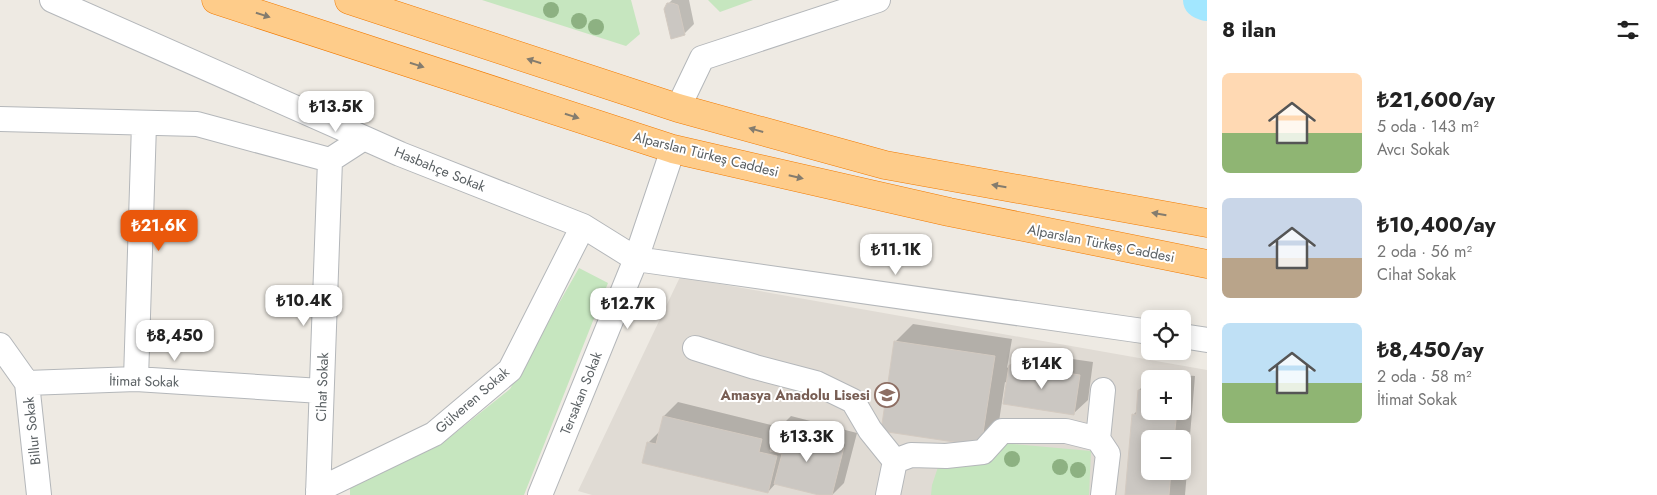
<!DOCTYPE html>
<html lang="tr">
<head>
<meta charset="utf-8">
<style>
  body { margin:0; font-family:Jost,sans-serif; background:#f2f2f2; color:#222; height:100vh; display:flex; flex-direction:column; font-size:19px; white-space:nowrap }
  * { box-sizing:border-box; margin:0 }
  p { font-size:16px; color:#767676 }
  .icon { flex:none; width:28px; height:28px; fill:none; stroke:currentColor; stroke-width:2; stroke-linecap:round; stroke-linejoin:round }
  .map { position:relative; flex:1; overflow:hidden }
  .sheet { display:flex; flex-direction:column; background:#fff; width:450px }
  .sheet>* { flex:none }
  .fabs { position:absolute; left:1141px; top:310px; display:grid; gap:10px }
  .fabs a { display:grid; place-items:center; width:50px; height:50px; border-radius:8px; background:#fff; box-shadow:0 2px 12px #0003; font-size:25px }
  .price { position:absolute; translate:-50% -42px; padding:0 11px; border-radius:10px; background:#fff; color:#222; font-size:16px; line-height:32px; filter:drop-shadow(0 1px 2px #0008) }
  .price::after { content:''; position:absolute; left:50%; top:30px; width:15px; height:11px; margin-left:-8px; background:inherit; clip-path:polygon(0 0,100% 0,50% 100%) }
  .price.active { background:#ea580c; color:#fff }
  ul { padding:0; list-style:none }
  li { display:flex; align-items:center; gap:15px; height:125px; padding:0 15px }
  li span { display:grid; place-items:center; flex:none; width:140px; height:100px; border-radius:8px; color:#555 }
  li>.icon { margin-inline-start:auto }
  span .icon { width:60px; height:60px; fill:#fffc; stroke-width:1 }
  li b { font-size:21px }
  h2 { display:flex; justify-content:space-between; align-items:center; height:60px; padding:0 15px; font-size:21px }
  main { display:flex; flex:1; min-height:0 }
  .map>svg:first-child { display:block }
  .education { fill:#e0dbd4; fill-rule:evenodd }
  .green { fill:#c6e6bf }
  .shadow { fill:#0003; fill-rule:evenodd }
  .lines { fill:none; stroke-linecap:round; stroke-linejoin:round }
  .river { stroke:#a2e7ff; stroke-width:38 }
  .building { fill:#cbc7c2; stroke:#d3cac1 }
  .minor-casing { stroke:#b4b7ba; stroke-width:26 }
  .highway-casing { stroke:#f17a00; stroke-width:29 }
  .minor { stroke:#fff; stroke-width:24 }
  .highway { stroke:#fecc8a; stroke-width:28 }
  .tree { fill:#8db182 }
  .oneway { fill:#847c6e }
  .labels { text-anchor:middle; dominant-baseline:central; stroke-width:4; stroke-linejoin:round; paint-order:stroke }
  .street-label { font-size:14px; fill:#5b6164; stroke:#fff }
  .education-label { font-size:14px; font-weight:bold; fill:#785e54; stroke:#fff; text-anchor:end }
</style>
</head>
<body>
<main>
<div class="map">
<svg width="1207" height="495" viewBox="0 0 1207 495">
  <rect width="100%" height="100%" fill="#eeeae3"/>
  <path class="education" d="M680 277 1207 370V495H592L578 491ZM1150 379H1182V411H1150ZM1150 439H1182V471H1150Z"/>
  <path class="green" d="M482 0H631L640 34 626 46Z
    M708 0H753L720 12Z
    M579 268 608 283 524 495H350V482L440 445 510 389Z
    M1001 443 1091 451 1089 495H931L932 485 939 464Z"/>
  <path class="shadow" d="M672 0H689L694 24 684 34 668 4Z
    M913 324 1012 339 1007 368 1024 352 1093 362 1088 400 1074 413 1005 382 998 428 981 445 896 341Z
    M1156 373 1195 376 1185 495H1126L1133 415 1137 411 1139 390 1150 379V411H1182V379H1150ZM1150 439H1182V471H1150Z
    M678 402 775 426 772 438 775 439 777 430 791 416 857 433 844 483 832 495H824L776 483 768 492 648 443 660 431 664 416Z"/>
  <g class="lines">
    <path class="river" d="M1202 0 1207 2"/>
  </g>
  <path class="building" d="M667 3H672L678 5 685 35 671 39 664 9Z
    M894 341 995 356 981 446 881 431Z
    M1009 365 1080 375 1074 415 1003 404Z
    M1138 390 1150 391V411H1177L1174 439H1150V471H1171L1169 495H1125L1132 414 1136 415Z
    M663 416 762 439 759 452 777 456 768 493 642 463 647 442 656 444Z
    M776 429 844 447 832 495H819L774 484 782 454 770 451Z"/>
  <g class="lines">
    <defs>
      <path id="minor" d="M52 0 364 138
        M678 108 702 58 878 0
        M0 119 197 124 330 160 364 138 400 154 583 226 636 259 1150 332
        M1182 336 1207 340
        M0 345 27 383 39 495
        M695 348 755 367 816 383 853 401 870 430 895 461 911 455 946 456 983 452 1002 431H1066L1098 439 1108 454 1103 495
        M136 379 144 124
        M27 383 136 379 321 391
        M1098 439 1103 390
        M318 490 434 434 510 370 583 226
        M318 495 330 160
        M540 495 636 259 673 149
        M888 495 895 461"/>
      <path id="highway" d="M216 0 673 149 949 212 1207 264
        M349 0 678 108 885 165 1207 223"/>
    </defs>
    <use href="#minor" class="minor-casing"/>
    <use href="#highway" class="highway-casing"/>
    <use href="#minor" class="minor"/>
    <use href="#highway" class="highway"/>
  </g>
  <g class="tree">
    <circle cx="551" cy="10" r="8"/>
    <circle cx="579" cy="21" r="8"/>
    <circle cx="596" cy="27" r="8"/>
    <circle cx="1012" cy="459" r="8"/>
    <circle cx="1060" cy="467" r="8"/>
    <circle cx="1078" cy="470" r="8"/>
  </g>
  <defs><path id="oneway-solid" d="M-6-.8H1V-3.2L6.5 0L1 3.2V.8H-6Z" transform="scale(1.25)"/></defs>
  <g class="oneway">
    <use href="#oneway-solid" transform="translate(263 15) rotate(18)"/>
    <use href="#oneway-solid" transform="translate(534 61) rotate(-162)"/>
    <use href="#oneway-solid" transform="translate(417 65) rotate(18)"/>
    <use href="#oneway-solid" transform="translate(572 116) rotate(18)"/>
    <use href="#oneway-solid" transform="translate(756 130) rotate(-164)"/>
    <use href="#oneway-solid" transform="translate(796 177) rotate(13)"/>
    <use href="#oneway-solid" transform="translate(999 186) rotate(-170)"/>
    <use href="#oneway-solid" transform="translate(1159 214) rotate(-170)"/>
  </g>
  <defs>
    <symbol id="school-ring" viewBox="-11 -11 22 22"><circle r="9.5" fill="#fff" stroke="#8d6e63" stroke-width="1.5"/><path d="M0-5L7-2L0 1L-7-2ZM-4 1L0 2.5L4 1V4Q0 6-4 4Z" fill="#8d6e63"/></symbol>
  </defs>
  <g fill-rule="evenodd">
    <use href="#school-ring" x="873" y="381" width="28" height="28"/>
  </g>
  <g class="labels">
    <g class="street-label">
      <text transform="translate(706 154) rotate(14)">Alparslan Türkeş Caddesi</text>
      <text transform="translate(440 169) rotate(22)">Hasbahçe Sokak</text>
      <text transform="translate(1101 243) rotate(11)">Alparslan Türkeş Caddesi</text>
      <text transform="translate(144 381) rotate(1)">İtimat Sokak</text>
      <text transform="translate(322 387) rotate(-88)">Cihat Sokak</text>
      <text transform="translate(581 393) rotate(-68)">Tersakan Sokak</text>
      <text transform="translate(472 400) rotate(-41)">Gülveren Sokak</text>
      <text transform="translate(32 431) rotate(-96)">Billur Sokak</text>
    </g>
    <g class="education-label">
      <text x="870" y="395">Amasya Anadolu Lisesi</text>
    </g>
  </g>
</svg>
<div class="fabs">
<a><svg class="icon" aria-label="locate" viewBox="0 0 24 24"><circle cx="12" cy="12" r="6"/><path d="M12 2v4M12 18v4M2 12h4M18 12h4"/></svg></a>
<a>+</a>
<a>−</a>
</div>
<b class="price" style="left:336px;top:133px">₺13.5K</b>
<b class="price active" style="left:159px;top:252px">₺21.6K</b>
<b class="price" style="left:896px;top:276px">₺11.1K</b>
<b class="price" style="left:304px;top:327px">₺10.4K</b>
<b class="price" style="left:628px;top:330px">₺12.7K</b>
<b class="price" style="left:175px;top:362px">₺8,450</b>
<b class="price" style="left:1042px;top:390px">₺14K</b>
<b class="price" style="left:807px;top:463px">₺13.3K</b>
</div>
<section class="sheet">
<h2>8 ilan<svg class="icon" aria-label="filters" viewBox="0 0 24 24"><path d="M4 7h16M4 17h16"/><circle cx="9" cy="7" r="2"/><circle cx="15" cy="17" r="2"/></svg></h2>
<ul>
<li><span style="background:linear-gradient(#ffd9b3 60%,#8fb573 0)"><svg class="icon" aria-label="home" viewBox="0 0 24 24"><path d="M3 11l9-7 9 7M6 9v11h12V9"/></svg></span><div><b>₺21,600/ay</b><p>5 oda · 143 m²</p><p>Avcı Sokak</p></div></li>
<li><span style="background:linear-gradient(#c9d6e8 60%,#b9a48a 0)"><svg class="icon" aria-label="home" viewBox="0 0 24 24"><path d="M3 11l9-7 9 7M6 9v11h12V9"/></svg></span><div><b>₺10,400/ay</b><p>2 oda · 56 m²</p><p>Cihat Sokak</p></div></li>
<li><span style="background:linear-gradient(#bfe0f5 60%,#8fb573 0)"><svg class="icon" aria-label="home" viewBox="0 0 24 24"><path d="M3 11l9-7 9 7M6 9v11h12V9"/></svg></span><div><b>₺8,450/ay</b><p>2 oda · 58 m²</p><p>İtimat Sokak</p></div></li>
</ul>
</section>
</main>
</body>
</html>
